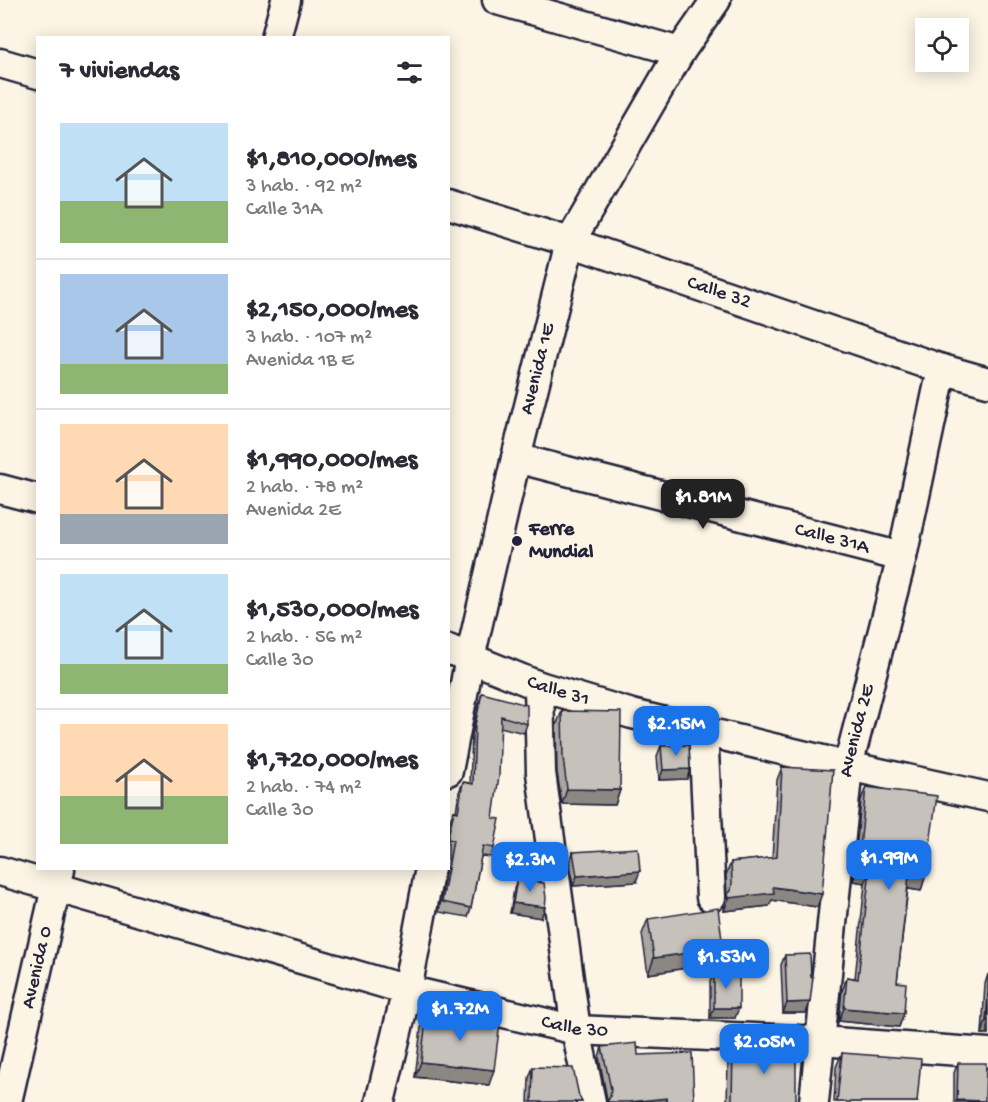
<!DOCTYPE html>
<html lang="es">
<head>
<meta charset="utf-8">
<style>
  body { margin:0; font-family:"Gochi Hand",sans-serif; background:#f7f7f7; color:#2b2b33; height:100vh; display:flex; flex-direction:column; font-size:22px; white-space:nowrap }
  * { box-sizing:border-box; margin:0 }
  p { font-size:20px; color:#7c7c81 }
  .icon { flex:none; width:33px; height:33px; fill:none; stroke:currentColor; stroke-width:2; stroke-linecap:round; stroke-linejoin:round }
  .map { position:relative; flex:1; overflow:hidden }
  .details { position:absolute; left:36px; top:36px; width:414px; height:834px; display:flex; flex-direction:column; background:#fff; border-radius:0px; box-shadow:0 3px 15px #0003 }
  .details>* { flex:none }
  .controls { position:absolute; left:915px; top:18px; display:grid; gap:12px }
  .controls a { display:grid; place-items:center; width:54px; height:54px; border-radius:0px; background:#fff; box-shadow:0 3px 15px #0003; font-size:30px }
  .price { position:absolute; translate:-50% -51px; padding:0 14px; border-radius:12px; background:#1a73e8; color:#fff; font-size:20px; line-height:39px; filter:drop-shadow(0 2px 3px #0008) }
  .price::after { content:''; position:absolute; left:50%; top:36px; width:18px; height:14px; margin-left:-9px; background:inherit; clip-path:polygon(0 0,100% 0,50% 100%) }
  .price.selected { background:#222; color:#fff }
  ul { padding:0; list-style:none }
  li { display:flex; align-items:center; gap:18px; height:150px; padding:0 24px }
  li+li { border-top:2px solid #e1e1e2 }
  li span { display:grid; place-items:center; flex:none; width:168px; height:120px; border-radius:0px; color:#555 }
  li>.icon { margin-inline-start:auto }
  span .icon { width:72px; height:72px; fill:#fffc; stroke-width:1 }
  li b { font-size:26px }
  h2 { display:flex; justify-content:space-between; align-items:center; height:72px; padding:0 24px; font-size:26px }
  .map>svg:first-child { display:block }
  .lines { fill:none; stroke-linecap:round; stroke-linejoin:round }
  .minor-casing { stroke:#22223b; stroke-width:33 }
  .minor { stroke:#fcf5e5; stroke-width:28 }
  .wall { fill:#aaa6a1; stroke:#22223b; stroke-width:1.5 }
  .shaded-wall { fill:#8b8783; stroke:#22223b; stroke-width:1.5 }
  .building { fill:#c6c1bb; stroke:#22223b; stroke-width:1.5 }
  .poi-dot { fill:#22223b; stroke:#fcf5e5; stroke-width:2 }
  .labels { text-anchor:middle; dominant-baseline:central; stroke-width:6; stroke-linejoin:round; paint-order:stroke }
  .street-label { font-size:20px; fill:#22223b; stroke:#fcf5e5 }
  .poi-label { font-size:20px; font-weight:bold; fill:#22223b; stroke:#fcf5e5; text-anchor:start }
</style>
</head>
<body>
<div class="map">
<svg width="988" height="1102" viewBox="0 0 988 1102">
  <rect width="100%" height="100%" fill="#fcf5e5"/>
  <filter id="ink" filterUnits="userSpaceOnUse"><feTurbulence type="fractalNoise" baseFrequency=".0167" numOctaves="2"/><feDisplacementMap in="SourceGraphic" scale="12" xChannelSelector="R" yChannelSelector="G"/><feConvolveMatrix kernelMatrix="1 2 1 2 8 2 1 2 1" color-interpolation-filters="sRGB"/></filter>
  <g filter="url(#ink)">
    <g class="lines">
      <defs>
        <g id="minor">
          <path d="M497 0 680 52"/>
          <path d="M276 38 286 0"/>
          <path d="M0 63 38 74"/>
          <path id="s1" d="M448 204 570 242 942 369 988 382"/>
          <path id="s2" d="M516 458 902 557"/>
          <path d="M0 489 38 499"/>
          <path id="s3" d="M448 649 539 686 632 714 848 766 988 797"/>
          <path d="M539 686 541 773 576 1030 591 1102"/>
          <path d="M703 730 711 897"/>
          <path id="s4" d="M448 771 470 658 516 458 570 242 680 52 716 0"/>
          <path id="s5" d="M0 871 407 990 576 1030 820 1041 988 1053"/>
          <path id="s6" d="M7 1102 60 870"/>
          <path d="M380 1102 407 990 430 868"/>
          <path id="s7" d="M814 1102 848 766 902 557 942 369"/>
        </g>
      </defs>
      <use href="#minor" class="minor-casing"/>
      <use href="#minor" class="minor"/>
    </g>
    <path class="wall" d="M482 693 527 724 524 733 500 727 493 818 494 848 491 857 481 856 471 908 468 917 439 912 446 868H448V828L450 820 454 811H456L459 792 463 782 470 783 472 735 479 703Z
      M562 711 620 790 615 805 562 804 557 772 556 726Z
      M661 746 690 769 687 779 659 780 657 756Z
      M782 767 817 907 772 900 769 906 724 911V907L727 896 726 875 731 862 772 858 777 780Z
      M866 787 925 877 921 891 908 889 897 982 904 1013 899 1027 839 1021 842 991 847 977 855 978 865 883 853 881 861 800Z
      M573 852 636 882 573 886 570 862Z
      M517 879 545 907 541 918 510 913 514 889Z
      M648 919 723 948 718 963 648 974 642 934Z
      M785 955 811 977 806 1013H783L781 965Z
      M714 972 735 1018H710V982Z
      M988 974V1034H982L985 984Z
      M427 1013 489 1085 415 1077 421 1028Z
      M602 1047 638 1055 694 1102H607V1099L599 1057Z
      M733 1048 796 1102H727L728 1061Z
      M842 1053 917 1102H834L836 1067Z
      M958 1063 985 1102H954V1073Z
      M533 1067 582 1102H528L529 1078Z"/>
    <path class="shaded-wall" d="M690 769 687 779 659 780 663 770Z
      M567 789 620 790 615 805 562 804Z
      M858 868 870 869 865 883 853 881Z
      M640 871 636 882 573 886 577 876Z
      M909 875 925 877 921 891 904 888Z
      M773 887 822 894 817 907 772 900 769 906 724 911 729 898Z
      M513 903 545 907 541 918 510 913Z
      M723 948 718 963 648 974 654 958Z
      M810 1002 806 1013H783L787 1003Z
      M714 1008H739L735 1018H710Z
      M844 1008 904 1013 899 1027 839 1021Z
      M986 1020 988 1021V1034H982Z
      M421 1062 494 1070 489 1085 415 1077Z
      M667 1098 665 1102H629Z
      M957 1100 985 1101V1102H956Z"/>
    <path class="building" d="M482 693 527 705V724L501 716 499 776 493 818 500 819 494 848 483 846 471 908 442 902 453 840 448 839V837L454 811 458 812 463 782 473 784 475 725Z
      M562 711 621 712 620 790 567 789 563 757Z
      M689 745 690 769 663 770 661 746Z
      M782 767 833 770 822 894 773 887 774 893 729 898 728 894 731 891 732 883 731 862 777 857Z
      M866 787 937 796 925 877 909 875 897 982 906 983 904 1013 844 1008 847 977 858 979 870 869 858 868Z
      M638 848 640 871 577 876 573 852Z
      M517 879 544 883 546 898 545 907 513 903Z
      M718 908 723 948 654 958 648 919Z
      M810 954 811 977H813L810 1002 787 1003 785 955Z
      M714 972H739V1008H714Z
      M988 994V1021L986 1020Z
      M427 1013 500 1022 494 1070 421 1062Z
      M637 1043 638 1055 692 1053 694 1102H667V1098L629 1102H607L610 1097 611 1089 602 1047Z
      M733 1048H796V1102H732Z
      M842 1053 921 1059 917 1102H837Z
      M958 1063H986L985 1101 957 1100Z
      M533 1067 573 1068 579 1096 582 1102H532Z"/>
  </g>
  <circle class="poi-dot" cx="517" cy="541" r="6"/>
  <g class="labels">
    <g class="street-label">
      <text stroke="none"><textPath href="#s1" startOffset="285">Calle 32</textPath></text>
      <text stroke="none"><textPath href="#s4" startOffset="412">Avenida 1E</textPath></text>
      <text stroke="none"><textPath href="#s2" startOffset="326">Calle 31A</textPath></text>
      <text stroke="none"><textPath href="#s3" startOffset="118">Calle 31</textPath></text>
      <text stroke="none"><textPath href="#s7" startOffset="374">Avenida 2E</textPath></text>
      <text stroke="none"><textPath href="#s6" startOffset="138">Avenida 0</textPath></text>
      <text stroke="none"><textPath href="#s5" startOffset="596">Calle 30</textPath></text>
    </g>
    <g class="poi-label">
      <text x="529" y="530">Ferre<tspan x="529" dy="23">Mundial</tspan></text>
    </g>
  </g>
</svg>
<div class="controls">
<a><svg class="icon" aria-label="locate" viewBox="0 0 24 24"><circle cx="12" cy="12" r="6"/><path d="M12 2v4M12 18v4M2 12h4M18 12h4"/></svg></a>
</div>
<b class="price selected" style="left:703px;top:530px">$1.81M</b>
<b class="price" style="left:676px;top:757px">$2.15M</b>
<b class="price" style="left:889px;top:891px">$1.99M</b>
<b class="price" style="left:530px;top:893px">$2.3M</b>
<b class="price" style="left:726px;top:990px">$1.53M</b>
<b class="price" style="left:460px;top:1042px">$1.72M</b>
<b class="price" style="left:764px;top:1075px">$2.05M</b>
<section class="details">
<h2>7 viviendas<svg class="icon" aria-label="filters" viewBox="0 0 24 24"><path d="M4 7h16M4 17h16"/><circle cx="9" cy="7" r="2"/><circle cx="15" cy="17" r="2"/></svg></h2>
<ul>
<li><span style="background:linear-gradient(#bfe0f5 65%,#8fb573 0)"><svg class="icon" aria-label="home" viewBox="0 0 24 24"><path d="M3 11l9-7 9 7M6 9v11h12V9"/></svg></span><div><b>$1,810,000/mes</b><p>3 hab. · 92 m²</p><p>Calle 31A</p></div></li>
<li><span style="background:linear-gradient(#a9c7e8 75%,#8fb573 0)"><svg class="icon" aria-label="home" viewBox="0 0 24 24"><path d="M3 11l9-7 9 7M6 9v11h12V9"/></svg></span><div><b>$2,150,000/mes</b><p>3 hab. · 107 m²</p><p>Avenida 1B E</p></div></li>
<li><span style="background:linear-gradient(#ffd9b3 75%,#9aa5b1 0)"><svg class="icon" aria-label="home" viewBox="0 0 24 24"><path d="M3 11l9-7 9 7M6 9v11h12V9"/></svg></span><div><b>$1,990,000/mes</b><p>2 hab. · 78 m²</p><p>Avenida 2E</p></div></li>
<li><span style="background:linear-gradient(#bfe0f5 75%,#8fb573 0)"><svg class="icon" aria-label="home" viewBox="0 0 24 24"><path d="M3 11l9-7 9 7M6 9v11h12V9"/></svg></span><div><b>$1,530,000/mes</b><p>2 hab. · 56 m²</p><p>Calle 30</p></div></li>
<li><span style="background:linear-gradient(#ffd9b3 60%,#8fb573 0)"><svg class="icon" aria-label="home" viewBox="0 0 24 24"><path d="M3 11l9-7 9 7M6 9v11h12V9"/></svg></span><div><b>$1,720,000/mes</b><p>2 hab. · 74 m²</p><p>Calle 30</p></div></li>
</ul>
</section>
</div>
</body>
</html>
